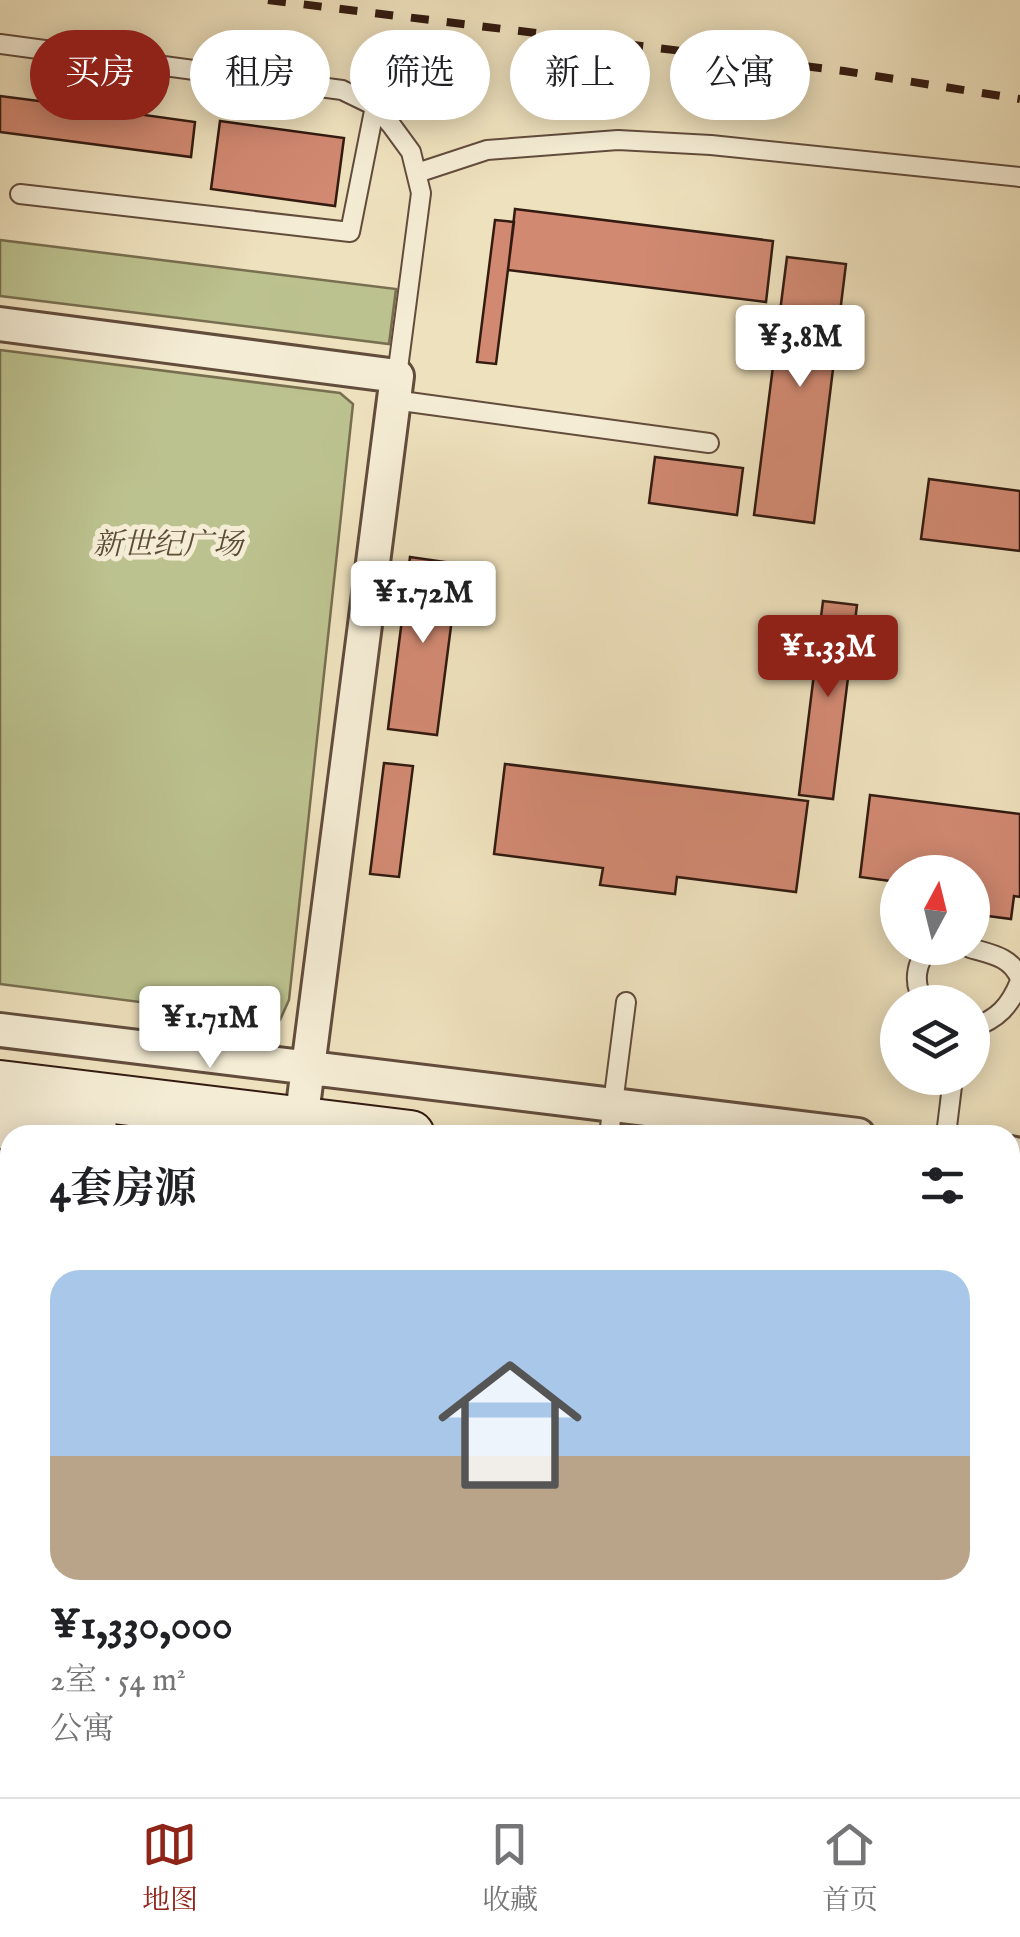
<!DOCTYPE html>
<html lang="zh">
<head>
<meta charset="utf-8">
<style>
  body { margin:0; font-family:"IM FELL English","Noto Serif SC",serif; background:#f6f6f6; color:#202124; height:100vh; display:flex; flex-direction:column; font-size:38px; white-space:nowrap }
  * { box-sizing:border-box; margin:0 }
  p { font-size:32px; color:#757577 }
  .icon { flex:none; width:55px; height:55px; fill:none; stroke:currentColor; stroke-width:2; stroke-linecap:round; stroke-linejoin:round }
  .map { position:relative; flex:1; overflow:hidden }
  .sheet { position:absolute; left:0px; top:1125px; width:1020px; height:672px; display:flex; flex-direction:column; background:#fff; border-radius:30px 30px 0 0; box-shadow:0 5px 25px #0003 }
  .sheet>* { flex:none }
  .guide { position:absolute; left:30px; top:30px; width:960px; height:90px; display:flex; gap:20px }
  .needle { width:65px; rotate:7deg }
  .tools { position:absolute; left:880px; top:855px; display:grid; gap:20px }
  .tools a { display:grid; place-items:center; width:110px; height:110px; border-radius:50%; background:#fff; box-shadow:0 5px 25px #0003; font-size:50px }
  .price { position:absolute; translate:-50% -85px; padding:0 22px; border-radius:10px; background:#fff; color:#222; font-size:32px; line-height:65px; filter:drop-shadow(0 2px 5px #0008) }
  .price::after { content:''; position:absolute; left:50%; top:60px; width:30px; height:22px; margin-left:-15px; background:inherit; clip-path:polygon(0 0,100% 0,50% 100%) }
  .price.current { background:#8f2418; color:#fff }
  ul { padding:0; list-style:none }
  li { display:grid; align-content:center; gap:20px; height:530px; padding:0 50px }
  li span { display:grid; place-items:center; height:310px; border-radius:30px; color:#555 }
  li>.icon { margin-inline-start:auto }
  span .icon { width:180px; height:180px; fill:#fffc; stroke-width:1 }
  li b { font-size:42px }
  h2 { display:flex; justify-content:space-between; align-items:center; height:120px; padding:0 50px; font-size:42px }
  .tag { padding:0 35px; border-radius:45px; background:#fff; box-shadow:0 5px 25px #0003; font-size:35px; line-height:90px }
  .tag.current { background:#8f2418; color:#fff }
  .dock { display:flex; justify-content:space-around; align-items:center; height:140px; border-top:2px solid #e0e0e0; background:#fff; font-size:28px; color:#757577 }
  .dock a { display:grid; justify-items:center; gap:5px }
  .dock .current { color:#8f2418 }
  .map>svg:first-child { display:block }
  .green { fill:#bcc28f; stroke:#786e50; stroke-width:2.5 }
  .building { fill:#d18972; stroke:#331b11; stroke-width:2.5 }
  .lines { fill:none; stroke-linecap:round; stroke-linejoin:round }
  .lane-casing { stroke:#624c3c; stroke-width:22 }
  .street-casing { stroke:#624c3c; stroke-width:38 }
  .secondary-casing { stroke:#331b11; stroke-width:52 }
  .lane { stroke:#f4ecd4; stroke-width:18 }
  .street { stroke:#f4ecd4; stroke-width:32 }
  .secondary { stroke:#f4ecd4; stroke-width:48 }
  .rail { stroke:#331b11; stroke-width:8; stroke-dasharray:18 18; stroke-linecap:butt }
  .labels { text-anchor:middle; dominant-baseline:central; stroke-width:10; stroke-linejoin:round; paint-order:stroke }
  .park-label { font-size:30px; font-style:italic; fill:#5c4d37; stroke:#f4ecd4 }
</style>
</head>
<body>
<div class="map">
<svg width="1020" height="1797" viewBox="0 0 1020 1797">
  <rect width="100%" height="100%" fill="#eee1bd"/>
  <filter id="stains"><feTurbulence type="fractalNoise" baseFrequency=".002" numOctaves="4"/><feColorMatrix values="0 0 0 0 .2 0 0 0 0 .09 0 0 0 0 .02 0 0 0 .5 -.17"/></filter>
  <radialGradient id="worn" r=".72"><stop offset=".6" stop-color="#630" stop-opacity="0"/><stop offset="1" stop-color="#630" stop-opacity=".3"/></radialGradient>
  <path class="green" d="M0 240 396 289 389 344 0 296Z
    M0 350 340 393 353 404 289 1000 280 1020 0 984Z"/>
  <path class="building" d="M126 83 138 89 143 97 144 115 195 122 191 157 0 132V96L101 109 109 88Z
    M220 121 344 138 335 206 211 189Z
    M515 209 773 241 766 302 508 270Z
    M495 220 514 222 496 364 477 362Z
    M787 257 846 264 814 523 754 515Z
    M655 457 743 468 737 515 649 503Z
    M929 479 1020 491V551L921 539Z
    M410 557 459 564 437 735 388 729Z
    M823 601 857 605 833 799 799 795Z
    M384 763 413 766 399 877 370 874Z
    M505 764 808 801 796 892 677 877 675 894 600 885 603 868 494 854Z
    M870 795 1020 814V897L1014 896 1011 919 972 914V872H898V882L860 877Z"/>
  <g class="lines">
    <defs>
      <path id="lane" d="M0 44 342 90 375 106 392 126 411 152 421 193 397 376
        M417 173 487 150 618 140 711 145 1020 177
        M20 194 350 232 375 106
        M394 400 709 443
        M970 948C991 954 1012 957 1020 979
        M925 1002C912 985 915 961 931 948
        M972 1028C998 1019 1010 1006 1020 981
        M609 1135 626 1002
        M946 1135 953 1078"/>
      <path id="street" d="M0 324 397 376 301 1122
        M0 1030 858 1135
        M1010 1153 1020 1155
        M0 1174 10 1175
        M1010 1297 1020 1299"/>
      <path id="secondary" d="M0 1085 410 1135
        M0 1124 94 1135
        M1010 1208 1020 1210
        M1010 1247 1020 1248"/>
    </defs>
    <use href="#lane" class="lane-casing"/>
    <use href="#street" class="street-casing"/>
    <use href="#secondary" class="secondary-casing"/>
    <use href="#lane" class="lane"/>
    <use href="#street" class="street"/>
    <use href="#secondary" class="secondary"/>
    <path class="rail" d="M268 0 844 71 1020 99"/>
  </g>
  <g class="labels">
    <g class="park-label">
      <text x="168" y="546">新世纪广场</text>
    </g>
  </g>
  <rect width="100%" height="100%" filter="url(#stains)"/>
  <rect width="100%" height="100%" fill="url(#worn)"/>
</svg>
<div class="tools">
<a><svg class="needle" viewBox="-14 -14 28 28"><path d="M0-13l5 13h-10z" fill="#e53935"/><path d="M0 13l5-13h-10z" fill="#757577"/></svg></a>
<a><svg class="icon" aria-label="layers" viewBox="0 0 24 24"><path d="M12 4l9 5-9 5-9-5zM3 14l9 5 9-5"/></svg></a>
</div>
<b class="price" style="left:800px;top:390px">¥3.8M</b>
<b class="price" style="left:423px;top:646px">¥1.72M</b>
<b class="price current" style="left:828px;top:700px">¥1.33M</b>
<b class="price" style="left:210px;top:1071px">¥1.71M</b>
<div class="guide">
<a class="tag current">买房</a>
<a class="tag">租房</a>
<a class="tag">筛选</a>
<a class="tag">新上</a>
<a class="tag">公寓</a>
</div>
<section class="sheet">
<h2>4套房源<svg class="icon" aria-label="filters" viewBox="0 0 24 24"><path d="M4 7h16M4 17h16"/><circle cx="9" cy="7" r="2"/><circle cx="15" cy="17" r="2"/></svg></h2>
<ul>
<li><span style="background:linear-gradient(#a9c7e8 60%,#b9a48a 0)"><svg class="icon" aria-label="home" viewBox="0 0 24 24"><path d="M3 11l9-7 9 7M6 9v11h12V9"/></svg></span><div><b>¥1,330,000</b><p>2室 · 54 m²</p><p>公寓</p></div></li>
</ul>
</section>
</div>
<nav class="dock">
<a class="current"><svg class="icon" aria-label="map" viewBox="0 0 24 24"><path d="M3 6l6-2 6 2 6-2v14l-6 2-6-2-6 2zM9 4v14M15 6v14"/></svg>地图</a>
<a><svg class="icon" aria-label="saved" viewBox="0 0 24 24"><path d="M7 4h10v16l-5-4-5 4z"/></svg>收藏</a>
<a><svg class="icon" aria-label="home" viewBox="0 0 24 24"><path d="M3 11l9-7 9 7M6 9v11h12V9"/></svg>首页</a>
</nav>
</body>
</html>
